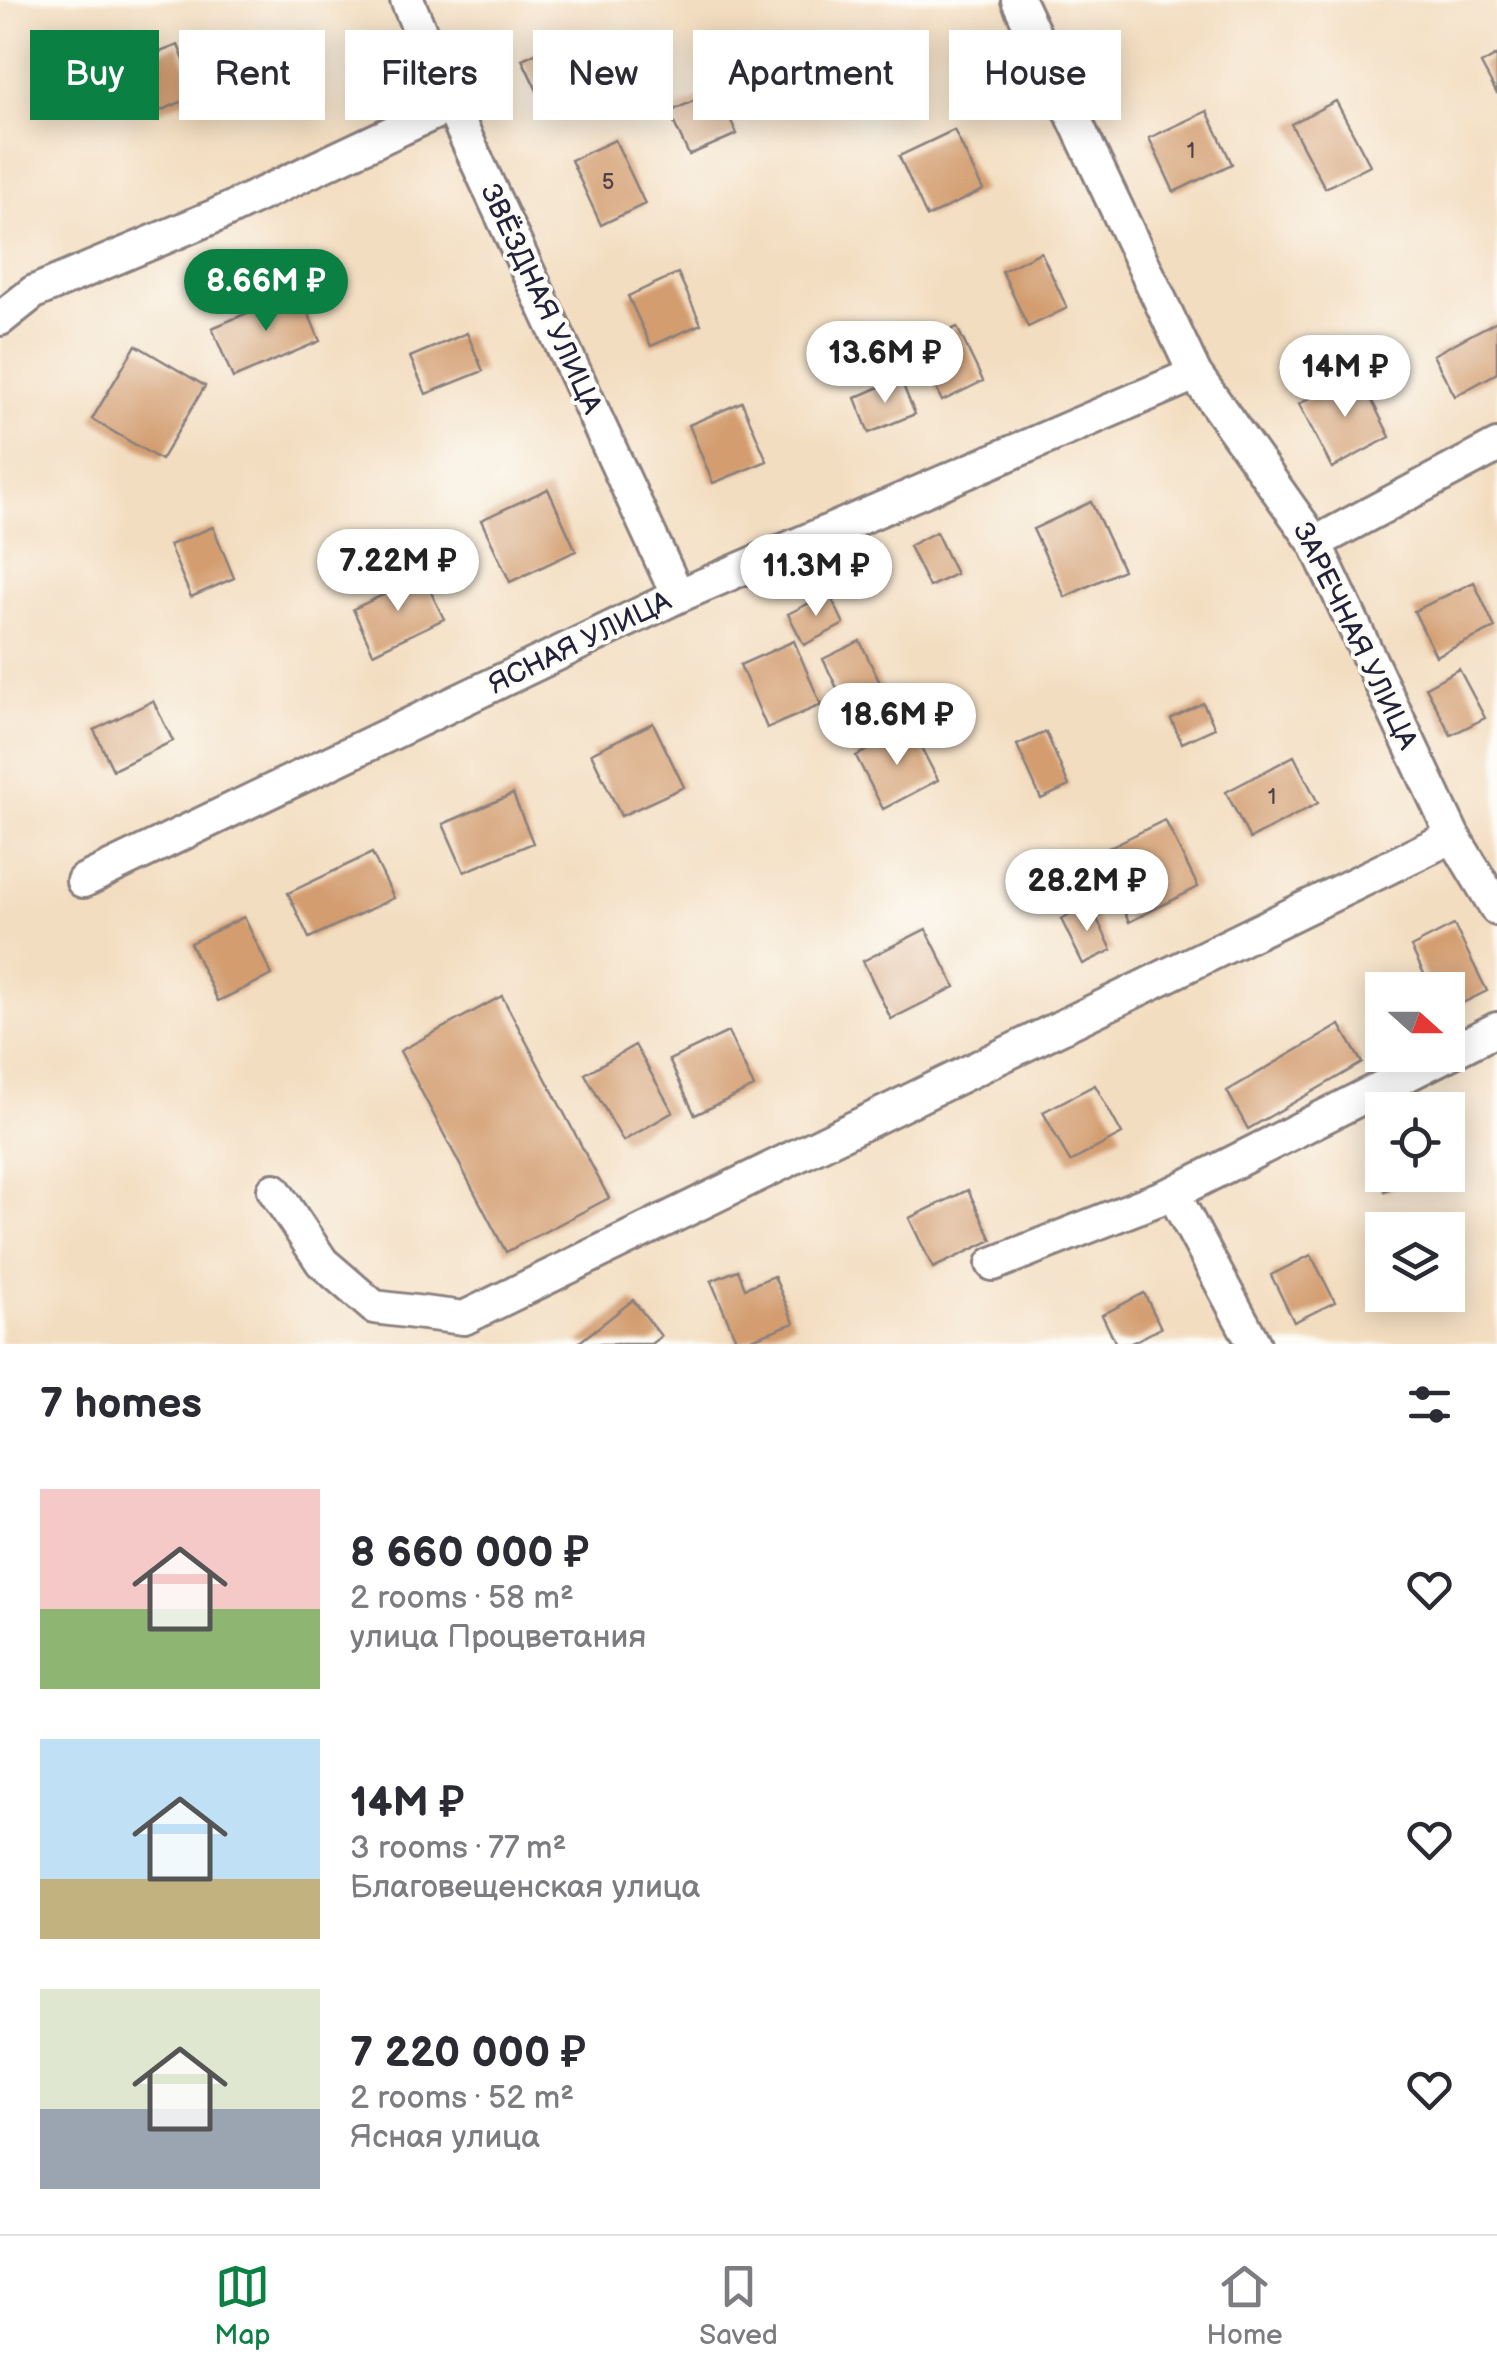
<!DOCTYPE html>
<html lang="en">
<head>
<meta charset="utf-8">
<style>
  body { margin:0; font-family:"Balsamiq Sans",sans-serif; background:#f2f2f3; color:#2b2b33; height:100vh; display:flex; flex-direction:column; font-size:38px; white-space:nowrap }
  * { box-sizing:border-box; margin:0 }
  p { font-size:32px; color:#7c7c81 }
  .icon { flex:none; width:55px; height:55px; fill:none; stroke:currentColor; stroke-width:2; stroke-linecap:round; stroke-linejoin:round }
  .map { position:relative; height:1344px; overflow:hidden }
  .panel { display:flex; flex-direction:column; background:#fff; flex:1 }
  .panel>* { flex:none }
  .hud { position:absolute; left:30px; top:30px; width:1438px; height:90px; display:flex; gap:20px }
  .needle { width:65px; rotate:111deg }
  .controls { position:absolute; left:1365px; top:972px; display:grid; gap:20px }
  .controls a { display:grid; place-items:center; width:100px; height:100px; border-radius:0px; background:#fff; box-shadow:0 5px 25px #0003; font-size:50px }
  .price { position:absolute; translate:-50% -85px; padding:0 22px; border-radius:35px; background:#fff; color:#222; font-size:32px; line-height:65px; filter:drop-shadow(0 2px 5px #0008) }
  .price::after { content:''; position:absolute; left:50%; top:60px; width:30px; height:22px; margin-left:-15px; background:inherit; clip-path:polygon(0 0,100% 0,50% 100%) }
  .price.current { background:#0b8043; color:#fff }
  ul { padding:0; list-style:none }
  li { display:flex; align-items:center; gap:30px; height:250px; padding:0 40px }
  li span { display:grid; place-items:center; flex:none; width:280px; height:200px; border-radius:0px; color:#555 }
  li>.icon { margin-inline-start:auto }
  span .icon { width:120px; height:120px; fill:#fffc; stroke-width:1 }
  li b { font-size:42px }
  h2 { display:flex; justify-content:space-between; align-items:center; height:120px; padding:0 40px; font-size:42px }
  .tag { padding:0 35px; border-radius:0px; background:#fff; box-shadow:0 5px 25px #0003; font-size:35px; line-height:90px }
  .tag.current { background:#0b8043; color:#fff }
  .tabs { display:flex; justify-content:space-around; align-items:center; height:140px; border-top:2px solid #e1e1e2; background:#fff; font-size:28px; color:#7c7c81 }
  .tabs a { display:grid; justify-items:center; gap:5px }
  .tabs .current { color:#0b8043 }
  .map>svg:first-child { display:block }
  .building { fill:#d39d6f }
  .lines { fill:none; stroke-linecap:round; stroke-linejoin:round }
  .minor-casing { stroke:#8a807e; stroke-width:38 }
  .minor { stroke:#fff; stroke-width:32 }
  .labels { text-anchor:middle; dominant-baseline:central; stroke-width:8; stroke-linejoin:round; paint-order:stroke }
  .number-label { font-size:22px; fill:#4e4148 }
  .street-label { font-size:28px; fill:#22223b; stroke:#fdfcf7 }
</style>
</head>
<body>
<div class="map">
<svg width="1497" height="1344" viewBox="0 0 1497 1344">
  <rect width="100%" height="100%" fill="#fdfcf7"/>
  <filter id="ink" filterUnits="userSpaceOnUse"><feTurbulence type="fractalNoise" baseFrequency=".01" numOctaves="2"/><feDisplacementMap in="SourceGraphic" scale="20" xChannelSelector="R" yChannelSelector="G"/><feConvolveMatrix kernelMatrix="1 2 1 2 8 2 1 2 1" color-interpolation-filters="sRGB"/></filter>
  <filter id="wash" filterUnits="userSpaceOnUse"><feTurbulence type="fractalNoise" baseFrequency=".0048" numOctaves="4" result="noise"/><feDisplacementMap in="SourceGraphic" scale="40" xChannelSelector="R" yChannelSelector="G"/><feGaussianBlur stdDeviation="2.25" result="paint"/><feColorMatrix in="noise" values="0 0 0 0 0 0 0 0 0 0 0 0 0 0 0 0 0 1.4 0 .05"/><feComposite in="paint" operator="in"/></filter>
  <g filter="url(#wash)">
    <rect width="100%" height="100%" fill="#f3ddc0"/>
    <g id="blocks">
      <path class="building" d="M566 39 586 81 542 101 522 59Z
        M178 45 198 95 155 113 134 62Z
        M1497 55V94L1481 64Z
        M717 90 737 134 689 155 669 112Z
        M1336 101 1370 165 1325 188 1291 124Z
        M1207 111 1232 164 1174 192 1149 138Z
        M954 130 983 190 927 217 899 156Z
        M615 140 645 204 601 225 571 160Z
        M1041 252 1067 308 1028 327 1002 271Z
        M678 273 701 324 651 346 628 296Z
        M299 291 320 341 233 378 212 328Z
        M1497 321V373L1455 396 1433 355Z
        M957 327 983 381 942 401 917 347Z
        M467 333 483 371 426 394 410 357Z
        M136 345 205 386 161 460 92 419Z
        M1358 373 1390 437 1332 468 1299 404Z
        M900 378 915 414 869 433 855 398Z
        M742 402 767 461 713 483 689 425Z
        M548 489 576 551 510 582 481 520Z
        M1091 502 1123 570 1065 597 1033 529Z
        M213 527 234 578 191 597 169 545Z
        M936 532 956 574 929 587 909 546Z
        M423 576 444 619 373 653 353 609Z
        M1474 582 1495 628 1436 656 1414 611Z
        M829 593 844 624 804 645 788 614Z
        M794 641 821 705 767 728 740 665Z
        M860 641 889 702 852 719 823 659Z
        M1459 669 1485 718 1451 735 1426 687Z
        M153 701 173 741 113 770 94 730Z
        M1203 703 1215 728 1182 743 1171 719Z
        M653 723 684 787 621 816 591 753Z
        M911 728 938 780 883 809 856 756Z
        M1046 732 1069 786 1041 799 1017 745Z
        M1294 756 1318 803 1250 839 1226 792Z
        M513 794 533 843 464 872 443 824Z
        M1165 820 1198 887 1129 922 1096 854Z
        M372 853 394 898 309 938 288 893Z
        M1090 904 1112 950 1083 964 1061 919Z
        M244 917 272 975 218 1001 190 943Z
        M1454 925 1487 991 1448 1010V990H1432L1411 947Z
        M926 929 955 987 891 1019 863 961Z
        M502 996 609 1198 506 1252 400 1051Z
        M1340 1025 1362 1063 1248 1129 1227 1091Z
        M728 1032 754 1087 695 1115 669 1060Z
        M635 1045 673 1112 623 1141 585 1074Z
        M1095 1085 1122 1134 1070 1162 1043 1112Z
        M1382 1144V1175H1417L1385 1191 1366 1152Z
        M968 1190 992 1240 933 1268 909 1218Z
        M1311 1255 1335 1302 1294 1322 1271 1275Z
        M738 1270 745 1288 774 1276 794 1323 738 1344 711 1281Z
        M1144 1293 1161 1328 1129 1344H1116L1102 1315Z
        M633 1300 661 1336 651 1344H577Z"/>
    </g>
  </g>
  <g filter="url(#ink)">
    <use href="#blocks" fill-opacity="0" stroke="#8a807e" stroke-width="2.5"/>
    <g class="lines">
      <defs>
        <path id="minor" d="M407 0 451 105 678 596
          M1018 0 1195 374 1315 543 1453 836 1497 909
          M0 319 34 292 215 216 451 105
          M1315 543 1497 446
          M83 881 678 596 1195 374
          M1448 1054 1497 1029
          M274 1190 322 1262 374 1307 464 1318 1453 836
          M1173 1193 1254 1344
          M993 1264 1173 1193 1446 1055"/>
      </defs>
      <use href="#minor" class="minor-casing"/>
      <use href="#minor" class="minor"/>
    </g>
  </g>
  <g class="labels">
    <g class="number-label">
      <text x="1191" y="151">1</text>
      <text x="608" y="182">5</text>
      <text x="1272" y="797">1</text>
    </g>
    <g class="street-label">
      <text transform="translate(541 299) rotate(65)">ЗВЁЗДНАЯ УЛИЦА</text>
      <text transform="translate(1355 636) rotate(64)">ЗАРЕЧНАЯ УЛИЦА</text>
      <text transform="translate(580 643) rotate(-26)">ЯСНАЯ УЛИЦА</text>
    </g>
  </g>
</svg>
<div class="controls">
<a><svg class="needle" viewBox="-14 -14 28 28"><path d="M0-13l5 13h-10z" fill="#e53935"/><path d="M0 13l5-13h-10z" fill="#7c7c81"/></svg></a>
<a><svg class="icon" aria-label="locate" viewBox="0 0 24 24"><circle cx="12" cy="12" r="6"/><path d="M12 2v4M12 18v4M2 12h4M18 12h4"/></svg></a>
<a><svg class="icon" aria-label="layers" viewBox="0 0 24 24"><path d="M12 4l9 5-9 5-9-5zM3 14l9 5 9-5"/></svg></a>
</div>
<b class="price current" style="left:266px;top:334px">8.66M ₽</b>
<b class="price" style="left:885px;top:406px">13.6M ₽</b>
<b class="price" style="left:1345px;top:420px">14M ₽</b>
<b class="price" style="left:398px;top:614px">7.22M ₽</b>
<b class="price" style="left:816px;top:619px">11.3M ₽</b>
<b class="price" style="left:897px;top:768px">18.6M ₽</b>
<b class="price" style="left:1087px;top:934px">28.2M ₽</b>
<div class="hud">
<a class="tag current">Buy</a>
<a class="tag">Rent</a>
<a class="tag">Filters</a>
<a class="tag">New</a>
<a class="tag">Apartment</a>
<a class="tag">House</a>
</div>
</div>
<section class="panel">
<h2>7 homes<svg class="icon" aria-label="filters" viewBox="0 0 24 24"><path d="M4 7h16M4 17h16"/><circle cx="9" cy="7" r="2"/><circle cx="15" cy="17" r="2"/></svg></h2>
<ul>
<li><span style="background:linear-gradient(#f6c9c9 60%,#8fb573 0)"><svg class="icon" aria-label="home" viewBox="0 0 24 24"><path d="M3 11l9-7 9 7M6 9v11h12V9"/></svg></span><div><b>8 660 000 ₽</b><p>2 rooms · 58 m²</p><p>улица Процветания</p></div><svg class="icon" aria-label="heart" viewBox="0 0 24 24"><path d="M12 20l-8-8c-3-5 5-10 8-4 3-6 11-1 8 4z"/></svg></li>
<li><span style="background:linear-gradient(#bfe0f5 70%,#c2b280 0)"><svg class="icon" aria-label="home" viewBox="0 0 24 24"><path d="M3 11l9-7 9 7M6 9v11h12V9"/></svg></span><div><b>14M ₽</b><p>3 rooms · 77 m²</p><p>Благовещенская улица</p></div><svg class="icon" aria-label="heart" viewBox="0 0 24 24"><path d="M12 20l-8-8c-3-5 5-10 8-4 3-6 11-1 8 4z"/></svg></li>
<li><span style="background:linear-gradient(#dfe7d0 60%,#9aa5b1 0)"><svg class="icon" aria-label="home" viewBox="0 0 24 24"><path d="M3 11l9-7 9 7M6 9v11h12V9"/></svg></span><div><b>7 220 000 ₽</b><p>2 rooms · 52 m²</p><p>Ясная улица</p></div><svg class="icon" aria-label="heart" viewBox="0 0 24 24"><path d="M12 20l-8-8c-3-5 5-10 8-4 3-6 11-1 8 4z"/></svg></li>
</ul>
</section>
<nav class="tabs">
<a class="current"><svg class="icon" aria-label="map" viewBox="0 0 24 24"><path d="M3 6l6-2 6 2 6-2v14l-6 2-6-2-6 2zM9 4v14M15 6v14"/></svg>Map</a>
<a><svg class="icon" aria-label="saved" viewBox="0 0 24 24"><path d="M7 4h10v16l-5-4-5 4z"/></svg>Saved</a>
<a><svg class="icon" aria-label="home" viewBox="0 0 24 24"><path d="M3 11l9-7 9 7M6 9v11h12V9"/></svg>Home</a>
</nav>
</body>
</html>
